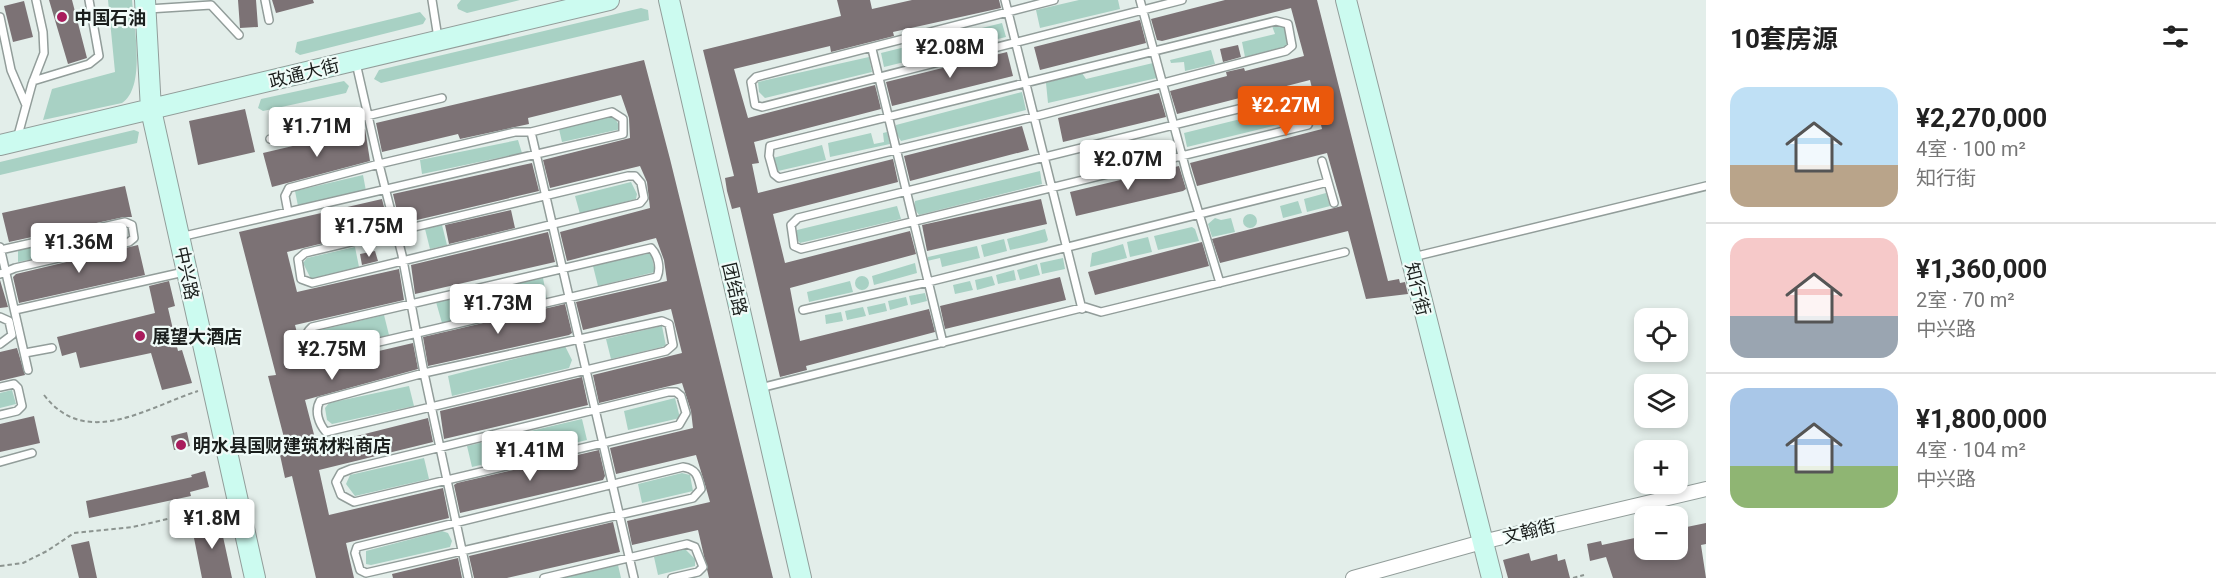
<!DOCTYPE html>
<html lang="zh">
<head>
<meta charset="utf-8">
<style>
  body { margin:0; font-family:Roboto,"Noto Sans SC",sans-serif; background:#f6f6f6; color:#222; height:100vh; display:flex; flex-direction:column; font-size:22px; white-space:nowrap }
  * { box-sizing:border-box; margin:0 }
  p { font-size:20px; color:#767676 }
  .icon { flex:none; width:33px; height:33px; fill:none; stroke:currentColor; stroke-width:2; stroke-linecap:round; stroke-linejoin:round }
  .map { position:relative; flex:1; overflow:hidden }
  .panel { display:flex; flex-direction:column; background:#fff; width:510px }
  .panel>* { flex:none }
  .buttons { position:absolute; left:1634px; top:308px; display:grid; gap:12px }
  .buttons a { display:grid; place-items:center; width:54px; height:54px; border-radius:12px; background:#fff; box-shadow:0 3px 9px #0003; font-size:30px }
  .price { position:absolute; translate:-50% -51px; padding:0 14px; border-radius:6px; background:#fff; color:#222; font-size:20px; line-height:39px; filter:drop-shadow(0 2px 3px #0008) }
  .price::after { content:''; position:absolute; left:50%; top:36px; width:18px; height:14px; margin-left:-9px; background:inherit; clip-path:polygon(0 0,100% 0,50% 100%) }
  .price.active { background:#ea580c; color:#fff }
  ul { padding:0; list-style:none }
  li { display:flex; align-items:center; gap:18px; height:150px; padding:0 24px }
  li+li { border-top:2px solid #e0e0e0 }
  li span { display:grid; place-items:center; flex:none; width:168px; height:120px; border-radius:18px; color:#555 }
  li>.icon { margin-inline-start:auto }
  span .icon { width:72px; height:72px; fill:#fffc; stroke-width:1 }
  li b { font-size:26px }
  h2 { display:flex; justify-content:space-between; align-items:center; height:72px; padding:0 24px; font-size:26px }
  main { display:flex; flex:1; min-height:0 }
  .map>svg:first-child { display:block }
  .green { fill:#a8d1c4 }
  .building { fill:#7c7275 }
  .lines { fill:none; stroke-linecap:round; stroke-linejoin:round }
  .lane-casing { stroke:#929d9a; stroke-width:10 }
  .street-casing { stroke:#929d9a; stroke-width:16 }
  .secondary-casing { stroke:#929d9a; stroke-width:22 }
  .path { stroke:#8c9490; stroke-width:2; stroke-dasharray:4.5 3; stroke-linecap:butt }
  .lane { stroke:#fff; stroke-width:7 }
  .street { stroke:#fff; stroke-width:14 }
  .secondary { stroke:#ccfbf0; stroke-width:20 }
  .poi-dot { fill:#a91c5d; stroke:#f0fbf8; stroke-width:2 }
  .labels { text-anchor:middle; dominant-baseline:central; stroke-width:4.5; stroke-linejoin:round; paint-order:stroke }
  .poi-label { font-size:18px; font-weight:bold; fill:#1b1f1d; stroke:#f0fbf8; text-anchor:start }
  .street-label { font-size:18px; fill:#1b1f1d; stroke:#f0fbf8 }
</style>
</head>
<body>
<main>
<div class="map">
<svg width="1706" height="578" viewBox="0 0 1706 578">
  <rect width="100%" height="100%" fill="#e3eeea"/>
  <path class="green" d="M108 0H132C134 27 146 87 122 103L43 120 52 89 115 72Z
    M461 0H520L467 13 458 9 457 5Z
    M1079 0H1118L1120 9 1040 28 1036 10Z
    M641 8 648 10 649 20 381 83 374 79 379 70Z
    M420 12 426 19 423 24 300 55 295 52 297 42Z
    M1002 23 1006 37 884 67 881 53Z
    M1283 25 1287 28V46L1245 57 1242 42 1275 34 1272 26Z
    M1211 50 1215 64 1185 71 1184 62 1171 63 1170 60Z
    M869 57 872 72 765 98 759 92 758 82Z
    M1153 63 1157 78 1048 103 1046 83 1082 73 1086 79Z
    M344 81 349 86 346 93 263 111 258 108 261 99Z
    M1022 92 1026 110 901 141 896 133V125Z
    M1304 99 1306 118 1187 147 1184 133 1297 105 1296 101Z
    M609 116 616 120 621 129 562 142 559 129Z
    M134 130 139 132 137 143 0 175V162Z
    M887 132 890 144 830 157 828 143 871 133 874 144 884 142 883 133Z
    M518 140 522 153 422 174 420 160Z
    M822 145 826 160 778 171 773 158Z
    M1040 171 1042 184 919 215 914 208 915 201Z
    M363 175 366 191 298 206 295 191Z
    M631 182 637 194 636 199 580 214 575 196Z
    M1326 193 1330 206 1307 212 1304 199Z
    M1298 201 1302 213 1283 218 1280 206Z
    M897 206 901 219 800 243 796 238 797 230Z
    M1243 221a7 7 0 1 1 14 0a7 7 0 1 1-14 0Z
    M1215 218 1221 220 1231 218 1235 232 1212 237 1208 224Z
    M442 225 447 245 430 249 425 229Z
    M1192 227 1195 229 1199 241 1158 250 1154 236Z
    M1045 229 1048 240 1046 242 1010 250 1007 239Z
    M70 243a7 7 0 1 1 14 0a7 7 0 1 1-14 0Z
    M1148 237 1152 252 1130 257 1127 242Z
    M64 238 68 252 18 262V249Z
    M1004 239 1007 251 984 257 981 245Z
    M1123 244 1127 258 1090 267 1092 253Z
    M977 246 980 258 942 267 940 258 927 261 928 257Z
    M355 247 359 267 311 279 303 263 307 258Z
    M651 253 655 272 598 286 593 266Z
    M1063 258 1065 269 1042 274 1040 263Z
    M915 263 917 273 874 285 872 276Z
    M1037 264 1040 275 1020 280 1017 270Z
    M1014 270 1016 280 998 284 996 275Z
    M992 276 995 285 977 290 975 280Z
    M855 283a7 7 0 1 1 14 0a7 7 0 1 1-14 0Z
    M543 278 547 299 442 323 436 302Z
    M850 281 853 292 809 302 807 292Z
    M970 281 973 290 955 294 953 285Z
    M925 293 927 301 911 305 909 296Z
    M906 297 908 305 890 310 888 301Z
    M885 303 887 311 869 315 867 307Z
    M863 307 866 316 847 320 845 311Z
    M841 312 843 321 826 324 825 315Z
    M384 315 389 335 318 352 312 336 316 331Z
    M662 326 666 346 611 359 606 339Z
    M565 346 572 360 569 368 452 396 448 376Z
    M409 386 414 406 332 424 327 420 325 408 329 403Z
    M12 390 16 404 0 408V393Z
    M675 398 680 418 628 430 624 411Z
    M582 419 587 440 472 467 467 446Z
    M424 458 429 479 355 496 346 484 350 475Z
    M682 473 690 475 693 491 642 503 638 484Z
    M442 531 448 533 452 541 450 547 371 565 366 564V551Z
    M685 549 695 559V566L658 575 654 557Z
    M618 565 621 578H563Z"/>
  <path class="building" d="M49 0H72L87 58 68 64Z
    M238 0H256L258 27 240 28Z
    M272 0H313L314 3 276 13Z
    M837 0H870L872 9 912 0H999L1001 8 893 32 894 36 831 52 830 46 734 69 748 118 875 85 881 109 754 142 759 163 752 164 758 193 893 159 898 182 773 214 785 263 910 231 916 254 790 288 800 341 929 309 935 332 806 366 807 370 780 377 740 207 732 209 727 191 725 178 734 176 703 50 841 16Z
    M1225 0H1317L1388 281 1399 279 1400 283 1405 282 1408 294 1366 299 1348 231 1220 263 1212 239 1342 206 1327 153 1197 186 1190 163 1322 129 1310 80 1177 114 1170 91 1227 76 1226 72 1244 68 1245 71 1304 56 1291 8 1162 41 1157 40 1151 19Z
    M24 1 33 37 13 42 4 6Z
    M1140 20 1146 43 1040 70 1034 47Z
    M1238 45 1241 57 1223 62 1220 49Z
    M1007 52 1013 76 892 106 886 82Z
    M644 60 670 159 773 578H709L698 530 632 545 627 521 710 502 706 488 696 455 616 474 610 448 693 428 691 411 682 383 599 403 593 375 682 353 671 309 583 330 576 302 667 281 664 260 656 238 567 261 560 232 650 208 647 182 640 166 550 188 543 160 630 138 629 118 621 95 528 118 529 124 460 139 458 134 382 152 376 123Z
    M1159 93 1166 117 1063 142 1058 118Z
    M245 109 255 152 198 165 189 121Z
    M1022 126 1029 150 910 181 904 156Z
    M365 129 370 161 272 187 263 153Z
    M532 163 539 191 400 224 393 194Z
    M1179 166 1186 189 1183 191 1076 216 1070 192Z
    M125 186 132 217H124L9 242 2 213Z
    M382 199 389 227 287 252 297 292 399 269 404 300 295 325 306 368 413 343 418 369 305 400 317 446 428 418 433 442 319 470 329 515 443 488 449 518 346 543 354 578H316L292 476 285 478 280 455 288 453 268 376 276 375 239 232Z
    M1041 199 1047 224 927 251 922 225Z
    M511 210 515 228 449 244 445 225Z
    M548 232 555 262 415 294 411 265Z
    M1202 242 1209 266 1095 295 1088 272Z
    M138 245 145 275 19 303 13 277 16 274Z
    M375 251 378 261 362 265 360 254Z
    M1060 277 1066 300 945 329 940 306Z
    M0 280 8 307 0 308Z
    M169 281 175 306 168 308 178 351 182 350 192 383 162 390 151 353 80 368 76 352 62 356 57 337 155 313 149 286Z
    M565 304 572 333 569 335 428 366 423 337Z
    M17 348 25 375 0 381V352Z
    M582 377 588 405 444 439 440 411Z
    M34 416 40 443 0 452V424Z
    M187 432 190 446 174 450 171 436Z
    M599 450 605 476 603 480 460 513 454 485 457 483Z
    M205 471 209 487 190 492 191 496 89 518 86 501 192 477 191 475Z
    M214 514 218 533 222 532 232 578H202L194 538 200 537 198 518Z
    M613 522 620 552 507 578H474L469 556Z
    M1706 523V544L1701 545 1706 578H1613L1606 557 1590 561 1587 544 1601 541 1602 545 1644 536V549H1677V529Z
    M89 541 97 578H79L71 545Z
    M1529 553 1531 561 1557 554 1558 561 1565 559 1570 578H1508L1503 560Z
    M458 558 462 578H393L392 574Z"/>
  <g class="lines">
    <defs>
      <path id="lane" d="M265 0 269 20
        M432 0 438 38
        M1005 0 1082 309
        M1054 0 756 77 751 82 755 105 762 107 1182 0
        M1140 0 1187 174 1220 283
        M148 9 211 5 239 35
        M0 17 11 70 26 105
        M1276 21 1288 24 1292 46 1286 51 1033 117 779 178 774 174 769 156 770 146Z
        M872 49 943 343
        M356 63 379 164 515 132H531L634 578
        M33 81 89 64 99 56 89 0
        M1303 93 1308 96C1310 106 1313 115 1308 125L801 249 794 246 791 225 798 218Z
        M17 139 32 84 44 53 43 32 36 0
        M270 139 442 98
        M1322 161 1334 203
        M628 176H635L641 183 644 198 640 203 312 283 301 279 298 259 305 253Z
        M288 212 285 196 289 188 379 164 402 255 424 373 468 578
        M180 237 623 134V119L612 112 531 132
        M0 247 28 370
        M651 248C658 255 661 268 657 277L315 357 309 355C306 343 302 336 312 327Z
        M0 250 125 222 132 225 134 238 129 242 15 268 0 274
        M1413 257 1706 186
        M15 310 184 272
        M803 310 928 282 1328 182
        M0 317 9 321 12 335 0 344
        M662 321 669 324 673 345 666 351 326 432C319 424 314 411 320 401L424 373Z
        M25 353 52 348
        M0 387 14 384 18 388 22 406 17 411 0 415
        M760 388 1085 307 1101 312 1345 252
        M668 392H676L681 396 686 413 679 425 354 502 341 495 336 482 341 473 351 469Z
        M0 462 32 453
        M683 467C697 469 698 477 701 489L693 498 366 573 360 570 355 553 357 547Z
        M544 578 687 544 695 547 703 567 698 572 672 578"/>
      <path id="street" d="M1353 578 1482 542 1706 489"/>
      <path id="secondary" d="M145 0 151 110 255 578
        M669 0 801 578
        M1346 0 1492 578
        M0 145 609 0"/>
    </defs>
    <use href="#lane" class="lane-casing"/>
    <use href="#street" class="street-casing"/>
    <use href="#secondary" class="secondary-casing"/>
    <path class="path" d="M44 395C86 450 148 407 198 391
      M0 566 23 563 47 551 74 533 133 527 223 506
      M1573 578 1584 575"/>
    <use href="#lane" class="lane"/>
    <use href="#street" class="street"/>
    <use href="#secondary" class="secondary"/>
  </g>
  <g class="poi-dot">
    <circle cx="62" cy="17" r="6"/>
    <circle cx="140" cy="336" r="6"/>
    <circle cx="181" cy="445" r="6"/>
  </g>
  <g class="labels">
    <g class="poi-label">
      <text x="74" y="17">中国石油</text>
      <text x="152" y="336">展望大酒店</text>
      <text x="193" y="445">明水县国财建筑材料商店</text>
    </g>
    <g class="street-label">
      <text transform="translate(304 73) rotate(-14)">政通大街</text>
      <text transform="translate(187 273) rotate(78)">中兴路</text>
      <text transform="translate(735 289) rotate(77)">团结路</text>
      <text transform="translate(1418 289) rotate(76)">知行街</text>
      <text transform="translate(1529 531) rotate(-13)">文翰街</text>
    </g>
  </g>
</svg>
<div class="buttons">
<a><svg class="icon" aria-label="locate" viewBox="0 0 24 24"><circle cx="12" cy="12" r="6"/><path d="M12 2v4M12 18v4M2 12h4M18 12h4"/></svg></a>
<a><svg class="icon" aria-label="layers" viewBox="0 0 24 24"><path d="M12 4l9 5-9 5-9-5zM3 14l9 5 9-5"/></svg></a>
<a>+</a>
<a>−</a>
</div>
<b class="price" style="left:950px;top:79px">¥2.08M</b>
<b class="price active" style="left:1286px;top:137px">¥2.27M</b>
<b class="price" style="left:317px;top:158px">¥1.71M</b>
<b class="price" style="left:1128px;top:191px">¥2.07M</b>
<b class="price" style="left:369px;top:258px">¥1.75M</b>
<b class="price" style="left:79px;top:274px">¥1.36M</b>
<b class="price" style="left:498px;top:335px">¥1.73M</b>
<b class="price" style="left:332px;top:381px">¥2.75M</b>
<b class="price" style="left:530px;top:482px">¥1.41M</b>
<b class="price" style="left:212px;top:550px">¥1.8M</b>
</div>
<section class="panel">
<h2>10套房源<svg class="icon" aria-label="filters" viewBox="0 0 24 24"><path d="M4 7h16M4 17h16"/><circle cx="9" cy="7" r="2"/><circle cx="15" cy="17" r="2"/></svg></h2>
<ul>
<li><span style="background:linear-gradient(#bfe0f5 65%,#b9a48a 0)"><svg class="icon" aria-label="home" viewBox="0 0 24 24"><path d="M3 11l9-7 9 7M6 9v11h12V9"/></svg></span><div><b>¥2,270,000</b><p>4室 · 100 m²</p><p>知行街</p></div></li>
<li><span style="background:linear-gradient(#f6c9c9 65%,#9aa5b1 0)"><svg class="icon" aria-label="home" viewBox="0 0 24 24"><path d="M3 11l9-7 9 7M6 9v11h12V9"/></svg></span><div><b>¥1,360,000</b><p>2室 · 70 m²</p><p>中兴路</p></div></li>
<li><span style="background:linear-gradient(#a9c7e8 65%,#8fb573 0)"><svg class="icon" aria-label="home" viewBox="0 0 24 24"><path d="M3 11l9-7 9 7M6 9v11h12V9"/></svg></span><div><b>¥1,800,000</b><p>4室 · 104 m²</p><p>中兴路</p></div></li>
</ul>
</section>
</main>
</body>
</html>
